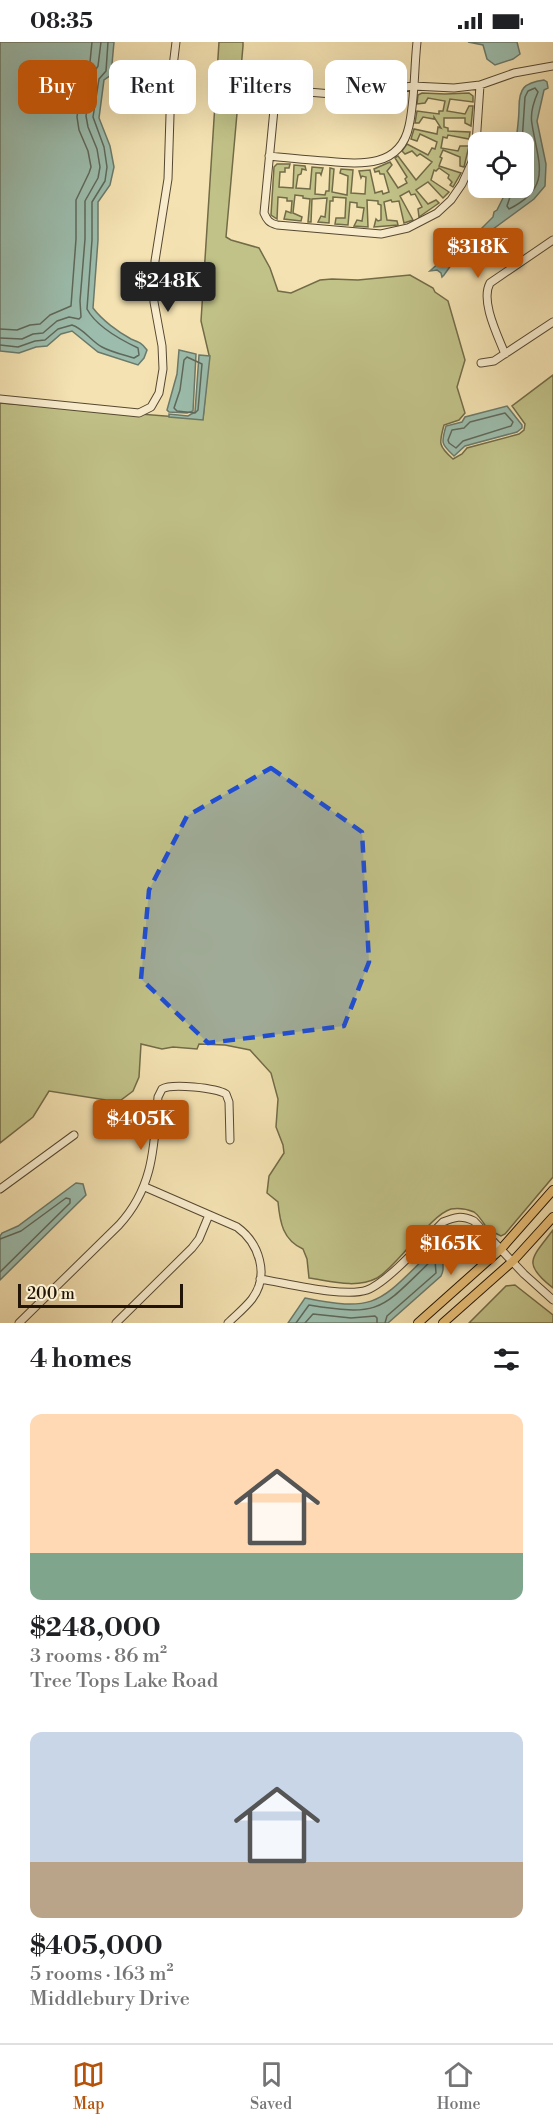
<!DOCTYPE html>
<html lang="en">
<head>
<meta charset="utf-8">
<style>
  body { margin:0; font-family:"Libre Bodoni",serif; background:#f6f6f6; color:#202124; height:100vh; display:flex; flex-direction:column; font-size:22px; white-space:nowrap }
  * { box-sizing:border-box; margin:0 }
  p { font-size:20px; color:#757577 }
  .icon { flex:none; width:33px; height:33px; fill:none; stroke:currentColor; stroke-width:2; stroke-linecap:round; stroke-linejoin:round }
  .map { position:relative; height:1281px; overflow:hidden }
  .panel { display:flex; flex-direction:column; background:#fff; flex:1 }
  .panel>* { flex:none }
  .hud { position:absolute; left:18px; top:18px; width:518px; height:54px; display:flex; gap:12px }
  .buttons { position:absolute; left:468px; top:90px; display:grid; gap:12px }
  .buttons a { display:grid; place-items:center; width:66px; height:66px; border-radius:12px; background:#fff; box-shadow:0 6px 24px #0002; font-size:30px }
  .scale { position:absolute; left:18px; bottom:15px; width:165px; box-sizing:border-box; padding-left:6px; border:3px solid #221406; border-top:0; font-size:16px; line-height:21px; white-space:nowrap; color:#221406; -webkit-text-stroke:4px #f8eccd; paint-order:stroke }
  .price { position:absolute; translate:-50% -51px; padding:0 14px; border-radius:6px; background:#b45309; color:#fff; font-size:20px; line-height:39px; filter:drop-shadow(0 2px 3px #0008) }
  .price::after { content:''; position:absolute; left:50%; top:36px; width:18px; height:14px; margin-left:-9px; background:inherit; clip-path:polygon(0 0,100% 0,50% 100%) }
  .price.current { background:#222; color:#fff }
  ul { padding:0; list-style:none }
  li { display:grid; align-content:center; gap:12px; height:318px; padding:0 30px }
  li span { display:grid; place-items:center; height:186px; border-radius:12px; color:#555 }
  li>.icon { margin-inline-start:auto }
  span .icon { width:108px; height:108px; fill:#fffc; stroke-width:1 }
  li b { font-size:26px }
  h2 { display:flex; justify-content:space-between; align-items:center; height:72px; padding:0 30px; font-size:26px }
  .chip { padding:0 21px; border-radius:12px; background:#fff; box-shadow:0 6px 24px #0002; font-size:21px; line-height:54px }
  .chip.current { background:#b45309; color:#fff }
  .status { display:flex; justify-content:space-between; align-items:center; height:42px; padding:0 30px; background:#fff; direction:ltr }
  .status svg { height:16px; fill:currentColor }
  .menu { display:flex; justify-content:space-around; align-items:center; height:84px; border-top:2px solid #e0e0e0; background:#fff; font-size:16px; color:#757577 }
  .menu a { display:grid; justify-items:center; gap:3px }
  .menu .current { color:#b45309 }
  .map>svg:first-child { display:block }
  .green { fill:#c1c288; stroke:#726b47; stroke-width:1.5 }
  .water { fill:#9cbdad; stroke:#6b796a; stroke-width:1.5 }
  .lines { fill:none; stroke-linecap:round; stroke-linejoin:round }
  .shore { stroke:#5f685a; stroke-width:1.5 }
  .minor-casing { stroke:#564831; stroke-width:9 }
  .major-casing { stroke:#221406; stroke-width:10 }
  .minor { stroke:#f8eccd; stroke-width:7 }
  .major { stroke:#eac179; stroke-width:8 }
  .marked { fill:#1d4ed8; fill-opacity:0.2; stroke:#1d4ed8; stroke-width:4.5; stroke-dasharray:12 8; stroke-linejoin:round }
</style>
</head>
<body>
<div class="status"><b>08:35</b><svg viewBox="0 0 49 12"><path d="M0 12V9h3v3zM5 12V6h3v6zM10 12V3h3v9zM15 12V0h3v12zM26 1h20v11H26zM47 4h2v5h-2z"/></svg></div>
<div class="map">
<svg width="553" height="1281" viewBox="0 0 553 1281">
  <rect width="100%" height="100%" fill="#f4e2b2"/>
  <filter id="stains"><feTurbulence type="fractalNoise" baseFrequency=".00333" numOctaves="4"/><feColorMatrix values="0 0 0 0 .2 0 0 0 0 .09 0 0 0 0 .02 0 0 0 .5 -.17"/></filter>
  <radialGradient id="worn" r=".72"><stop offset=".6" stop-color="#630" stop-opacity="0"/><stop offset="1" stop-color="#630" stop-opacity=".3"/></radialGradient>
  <path class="green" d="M219 0H243V4L226 195 231 198 259 206 270 226 278 249 291 251 320 238 332 237 358 238 410 233 433 246 435 250 448 259 465 318 457 345 465 371 459 378 444 383C439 401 438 404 453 417L462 412 467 406 519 392 524 388 525 382 512 364 553 333V1135L505 1192 501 1194 493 1190 491 1192C486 1185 480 1174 474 1170 467 1167 458 1166 451 1167 430 1173 398 1224 377 1236 356 1247 330 1239 309 1236L307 1217 303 1207C283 1198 280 1181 278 1160L267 1151 269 1134 284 1111 283 1103 276 1085 278 1057 271 1031 250 1008 225 1003 199 1002 197 1007 173 1005 162 1007 141 1002 139 1035 133 1049 121 1058H106L49 1049 33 1075 0 1101V361L203 377 209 313 201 279Z
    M422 51 445 52 469 51 473 54V60L450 57 447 69 465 72 469 64H473L471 84 465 81V76H444V85L448 86V89L470 90 469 97 448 93 447 96 443 95 441 106 458 109 460 104H469L464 125 460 124V115L443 108 440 115 442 116 439 124 461 131 453 145 450 143 452 140 448 136 449 133 439 126 436 129 434 128 431 138 449 150 443 156 428 140 416 148 428 162 436 158 439 161 419 175 418 167 422 165 415 152 411 153 409 149 400 154 413 178 404 181 399 159 392 160 391 158 384 160 387 178 397 179 398 183 374 185 376 177 378 179 381 178V163L378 162V159L367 158 368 185 354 184 357 178 362 179 364 166 357 165V161L350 160 348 183 335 182 336 176H345L346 156 333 155V159H330L329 181 318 180 321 174 325 175 327 156 312 157 311 180H308L310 157 303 156V154L295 153 293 171 302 175 301 179 284 177 286 169 291 171 292 159H287V156L278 155 277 177 271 173 274 125 277 122H290L289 126H285V130H280L279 145 293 146 294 123 305 124 306 128 302 127 301 132 298 133 296 146 310 147 312 125 323 126 321 133 320 131H316L315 152 325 153 326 149H329L330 126 334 127 332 150 347 153 348 134 340 131 341 127 353 128 351 151 365 152 366 135 362 134 361 136 359 129 370 128 375 151 382 149 383 152 389 150 384 132H380L379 129 375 130 374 127 390 120 392 123 387 129 398 146 407 141 405 137 407 135 395 116 398 114 416 138 432 120 420 112 417 114 412 109 405 112 402 109 407 102 428 113 432 106 435 107 437 100 420 92 417 99 411 97 414 87 437 92 438 85 441 86 434 75V77L423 75 419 81H415L417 69 439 72V69H443L445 59 428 56 425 61 417 62 418 53Z
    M553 1188V1246C521 1221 532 1216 553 1188Z
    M515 1243 553 1273V1281H469L506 1244Z"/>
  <path class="water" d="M0 0H114L111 33 104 38 99 76 110 104 114 125 110 143 98 160V198L93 266C102 278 118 290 131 297 139 300 142 301 147 308L144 316 138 323 98 310 72 289 61 292 47 304 36 305 19 311 0 309Z
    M468 0H517L520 12 513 17 495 23 487 17 483 3Z
    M544 38 547 40 548 46 544 48 537 79 546 122 545 144 534 157 459 212 444 233 442 235 441 231 437 228 430 229 453 208 469 199 493 175 494 170 497 168 508 146H524V100H516C517 89 519 78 519 66 519 46 524 41 544 38Z
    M179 308 196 312 193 369 187 371 169 370 167 368 177 332Z
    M199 313 210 314 203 378 169 375V372L188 374 195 370Z
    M507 364 522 383V386L517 390 465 404 454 414C441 402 441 401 446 384L462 380 465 375Z
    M76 1141 83 1142 86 1153 0 1238V1194L2 1191 18 1184Z
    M436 1209C443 1213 445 1227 441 1234L388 1281H288L305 1256C378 1271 380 1259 430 1211Z"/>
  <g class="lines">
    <path class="shore" d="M513 146 507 164 509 167C553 145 538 121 532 82 530 72 534 59 538 50L535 46 528 49 525 55 522 100
      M0 287 17 288 30 283 40 282 50 273 71 264 76 197V158L89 131 91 125 88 109 79 88 77 75 82 34 90 20 92 0
      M0 296 22 297 33 292 43 291 57 279 69 275 79 277 81 275 80 259 85 197V159L98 136 100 125 97 107 88 85 86 74 91 35 98 24 101 0
      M0 303 18 305 35 299 45 298 58 287 72 283C84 287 91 299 102 305 111 310 124 313 134 316L139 313 138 306C121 298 96 284 87 267L92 198V160L105 139 107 125 104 105 93 75 99 37 106 29 108 0
      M187 315 202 322 198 368 195 371 177 369 174 366 180 348 184 318Z
      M505 371 513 380 511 384 463 399 456 406 449 401 448 398 452 388 464 386 470 380Z
      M0 1197 21 1189 66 1156 70 1157V1161L0 1230
      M296 1281 309 1263C382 1275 381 1267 432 1218H435L436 1231 387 1274 385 1281
      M305 1281 313 1272 351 1276 375 1274 377 1276V1281"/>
    <defs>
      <path id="minor" d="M480 43 476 102 472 120 462 142 451 158 437 171 408 186 381 192 277 183C269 181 267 178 264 171L275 57 279 51 284 48 344 53 413 44 454 46 480 43 514 31 553 24
        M269 114C288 116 307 118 325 119 359 122 400 127 409 84 415 57 414 27 417 0
        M505 312C498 294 480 259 490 241L553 198
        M481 321 494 319 553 280
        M0 357 139 371 151 365 159 351 163 327 162 304 154 260 155 219 168 137 171 41 176 0
        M145 1145 237 1185C259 1201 270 1233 252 1257 245 1266 236 1273 228 1281
        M0 1147 74 1093
        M260 1237C286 1241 344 1256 367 1248 387 1241 426 1197 443 1180 455 1175 461 1173 474 1179L524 1232 553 1258
        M19 1281 119 1183C154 1145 154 1104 158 1055L162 1047C172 1041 216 1046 226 1052L229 1060 230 1098
        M116 1281 192 1206 199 1197 209 1173"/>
      <path id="major" d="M418 1281 501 1207 553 1148
        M443 1281 513 1219 553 1175"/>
    </defs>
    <use href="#minor" class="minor-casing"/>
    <use href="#major" class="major-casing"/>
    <use href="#minor" class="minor"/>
    <use href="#major" class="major"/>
  </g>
  <path class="marked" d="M271 726 362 790 369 920 344 984 208 1001 141 937 149 848 187 774Z"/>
  <rect width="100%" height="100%" filter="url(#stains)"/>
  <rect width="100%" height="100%" fill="url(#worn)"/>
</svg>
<div class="buttons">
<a><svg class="icon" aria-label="locate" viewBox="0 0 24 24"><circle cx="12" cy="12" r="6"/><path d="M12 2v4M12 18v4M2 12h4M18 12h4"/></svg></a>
</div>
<div class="scale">200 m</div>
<b class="price" style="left:478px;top:237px">$318K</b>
<b class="price current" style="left:168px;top:271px">$248K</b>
<b class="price" style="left:141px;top:1109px">$405K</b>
<b class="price" style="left:451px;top:1234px">$165K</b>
<div class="hud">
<a class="chip current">Buy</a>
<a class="chip">Rent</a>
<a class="chip">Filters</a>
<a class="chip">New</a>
</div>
</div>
<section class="panel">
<h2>4 homes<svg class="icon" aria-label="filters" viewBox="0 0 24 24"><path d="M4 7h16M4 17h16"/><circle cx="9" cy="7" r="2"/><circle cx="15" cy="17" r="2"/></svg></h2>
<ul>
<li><span style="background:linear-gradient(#ffd9b3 75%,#7fa58c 0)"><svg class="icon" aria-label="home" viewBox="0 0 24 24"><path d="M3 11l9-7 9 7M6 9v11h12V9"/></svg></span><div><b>$248,000</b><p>3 rooms · 86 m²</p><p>Tree Tops Lake Road</p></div></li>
<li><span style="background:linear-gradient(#c9d6e8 70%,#b9a48a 0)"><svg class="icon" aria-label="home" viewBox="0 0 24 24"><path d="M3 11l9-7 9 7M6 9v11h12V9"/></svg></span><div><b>$405,000</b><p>5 rooms · 163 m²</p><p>Middlebury Drive</p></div></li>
</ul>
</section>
<nav class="menu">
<a class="current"><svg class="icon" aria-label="map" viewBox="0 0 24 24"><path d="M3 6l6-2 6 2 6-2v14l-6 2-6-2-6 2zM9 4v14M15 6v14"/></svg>Map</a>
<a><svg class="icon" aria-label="saved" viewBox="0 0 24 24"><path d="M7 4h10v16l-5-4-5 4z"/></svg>Saved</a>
<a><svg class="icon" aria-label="home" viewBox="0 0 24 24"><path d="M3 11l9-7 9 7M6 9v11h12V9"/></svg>Home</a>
</nav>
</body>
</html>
